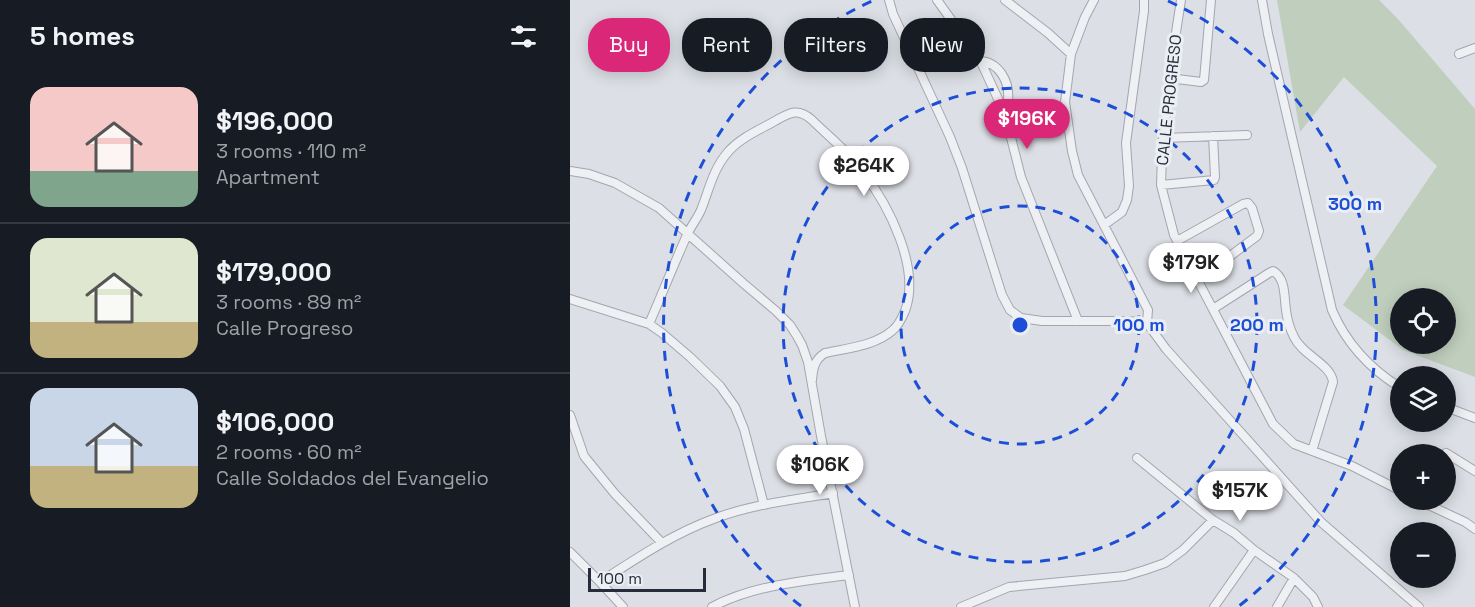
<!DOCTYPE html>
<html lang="en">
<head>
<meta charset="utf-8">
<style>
  body { margin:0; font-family:"Space Grotesk",sans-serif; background:#242831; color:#f1f3f6; height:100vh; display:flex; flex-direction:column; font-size:22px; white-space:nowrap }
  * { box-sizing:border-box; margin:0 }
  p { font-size:20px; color:#9ea1a6 }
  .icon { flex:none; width:33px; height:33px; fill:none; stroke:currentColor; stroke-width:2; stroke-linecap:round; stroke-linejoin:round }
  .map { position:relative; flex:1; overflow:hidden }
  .details { display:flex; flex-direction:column; background:#171b24; width:570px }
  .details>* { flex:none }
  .guide { position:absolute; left:18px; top:18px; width:570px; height:54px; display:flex; gap:12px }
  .controls { position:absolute; left:820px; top:288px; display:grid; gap:12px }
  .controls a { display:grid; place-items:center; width:66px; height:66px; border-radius:50%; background:#171b24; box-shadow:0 3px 15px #0003; font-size:30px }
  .scale { position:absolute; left:18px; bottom:15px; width:118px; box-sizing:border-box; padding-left:6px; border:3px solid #262c3b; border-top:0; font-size:16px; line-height:21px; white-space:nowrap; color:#262c3b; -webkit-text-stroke:4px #ebeef3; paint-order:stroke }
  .price { position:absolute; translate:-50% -51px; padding:0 14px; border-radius:21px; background:#fff; color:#222; font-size:20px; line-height:39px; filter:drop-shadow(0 2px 3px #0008) }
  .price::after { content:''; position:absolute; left:50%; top:36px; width:18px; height:14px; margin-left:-9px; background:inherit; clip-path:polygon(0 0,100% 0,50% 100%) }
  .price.current { background:#db2777; color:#fff }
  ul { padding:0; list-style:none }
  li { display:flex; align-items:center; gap:18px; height:150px; padding:0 30px }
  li+li { border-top:2px solid #363941 }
  li span { display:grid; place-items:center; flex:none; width:168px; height:120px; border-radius:18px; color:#555 }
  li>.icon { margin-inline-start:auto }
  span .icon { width:72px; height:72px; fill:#fffc; stroke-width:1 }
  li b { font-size:26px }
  h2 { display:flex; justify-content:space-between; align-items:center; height:72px; padding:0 30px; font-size:26px }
  .tag { padding:0 21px; border-radius:24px; background:#171b24; box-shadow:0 3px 15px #0003; font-size:21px; line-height:54px }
  .tag.current { background:#db2777; color:#fff }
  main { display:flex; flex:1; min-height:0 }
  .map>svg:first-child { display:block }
  .green { fill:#c0cfbd; fill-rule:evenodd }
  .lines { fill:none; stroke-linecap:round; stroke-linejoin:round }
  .minor-casing { stroke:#a2a6af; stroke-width:10 }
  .minor { stroke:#eef0f4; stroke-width:8 }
  .ring { fill:none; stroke:#1d4ed8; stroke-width:3; stroke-dasharray:10 8 }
  .labels { text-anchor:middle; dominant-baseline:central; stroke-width:6; stroke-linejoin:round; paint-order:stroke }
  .street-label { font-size:16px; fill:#262c3b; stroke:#ebeef3 }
  .centre { fill:#1d4ed8; stroke:#ebeef3; stroke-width:3 }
  .ring-label { font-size:18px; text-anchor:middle; font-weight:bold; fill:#1d4ed8; stroke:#ebeef3; stroke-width:6; stroke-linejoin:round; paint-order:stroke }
</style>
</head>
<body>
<main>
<section class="details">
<h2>5 homes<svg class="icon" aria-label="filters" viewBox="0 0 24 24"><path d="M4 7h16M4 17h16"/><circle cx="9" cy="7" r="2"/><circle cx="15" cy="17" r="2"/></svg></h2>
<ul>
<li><span style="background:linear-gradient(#f6c9c9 70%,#7fa58c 0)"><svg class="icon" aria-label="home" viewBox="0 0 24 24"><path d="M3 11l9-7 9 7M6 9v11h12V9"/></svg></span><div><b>$196,000</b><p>3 rooms · 110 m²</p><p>Apartment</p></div></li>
<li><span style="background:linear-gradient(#dfe7d0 70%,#c2b280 0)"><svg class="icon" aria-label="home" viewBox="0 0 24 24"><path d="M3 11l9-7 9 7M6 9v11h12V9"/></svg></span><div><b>$179,000</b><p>3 rooms · 89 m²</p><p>Calle Progreso</p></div></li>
<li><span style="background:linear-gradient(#c9d6e8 65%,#c2b280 0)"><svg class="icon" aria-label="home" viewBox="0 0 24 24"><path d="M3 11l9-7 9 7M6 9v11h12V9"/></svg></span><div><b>$106,000</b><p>2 rooms · 60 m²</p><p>Calle Soldados del Evangelio</p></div></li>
</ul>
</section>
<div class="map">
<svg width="905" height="607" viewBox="0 0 905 607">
  <rect width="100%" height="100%" fill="#dcdfe5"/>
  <path class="green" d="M707 0H809L828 19 905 109V377L833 350 773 305 867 166 774 77 730 132ZM831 298H876V344H831Z"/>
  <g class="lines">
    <defs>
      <path id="minor" d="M319 0 323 14 380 137 392 168 432 295 440 310 451 318 472 321H558L577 323
        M367 0 410 60 435 114 451 177 508 321
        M435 0 478 33 501 54
        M524 0 515 17 501 54 495 102 502 151 508 175 578 310 577 323 596 349 751 522 849 607
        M611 0 599 78 592 156 591 185 604 235 703 424 724 444 782 466 831 491
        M692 0 698 34 762 310C776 343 800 369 831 388
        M889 54 905 48
        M410 61C429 62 440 82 438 100 438 105 436 110 435 114
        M599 78 631 82 634 80 641 0
        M593 138 677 135
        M0 171 19 174 45 183 89 208 173 283 206 311 220 325 227 336 232 345 238 362 251 436 285 607
        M591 185 644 180 645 177 643 136
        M534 225 552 212 557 200 559 186 556 143 574 11V0
        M607 241 673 204 678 203 682 208 689 231 687 236 628 280
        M0 299 79 324 92 333 120 357 150 386 165 407 174 429 194 505
        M643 309 699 273 703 271C716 278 714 297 716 310 717 319 720 329 724 337 732 355 761 364 763 382L742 451
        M79 324C92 294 104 264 117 235 121 226 127 219 131 210 139 190 143 169 158 152 170 138 189 130 205 121 219 113 228 107 242 120 259 137 279 152 293 172 319 206 351 268 335 311 332 318 329 325 323 330 305 346 278 348 255 353 244 360 243 369 242 380
        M876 407 905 418
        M0 415 14 456 45 494 92 543
        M876 453 905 471
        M567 458 643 520 664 533 684 550 724 578 743 597 748 607
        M848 500 895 522 905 529
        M0 552 30 582 53 607
        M30 582C67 558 104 533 146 518 183 504 224 500 263 493
        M142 607C184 585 233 581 279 575
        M391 607 439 587 555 576 575 570 595 563 613 550 643 520
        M644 607 684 550
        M707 607 724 578"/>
    </defs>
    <use href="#minor" class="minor-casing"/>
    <use href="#minor" class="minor"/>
  </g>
  <g class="ring">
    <circle cx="450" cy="325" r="119"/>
    <circle cx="450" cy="325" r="237"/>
    <path d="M231 606A356 356 0 0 1 302 1M598 1A356 356 0 0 1 669 606"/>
  </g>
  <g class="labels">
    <g class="street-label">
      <text transform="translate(599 100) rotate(-84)">CALLE PROGRESO</text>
    </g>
  </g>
  <circle cx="450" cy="325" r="9" class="centre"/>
  <g class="ring-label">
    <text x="785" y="210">300 m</text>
    <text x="569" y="331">100 m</text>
    <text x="687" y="331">200 m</text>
  </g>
</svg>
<div class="controls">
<a><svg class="icon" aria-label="locate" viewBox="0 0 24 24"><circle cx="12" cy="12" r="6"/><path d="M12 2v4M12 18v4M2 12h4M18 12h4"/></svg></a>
<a><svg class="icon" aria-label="layers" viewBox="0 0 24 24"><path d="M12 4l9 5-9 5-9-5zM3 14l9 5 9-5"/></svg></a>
<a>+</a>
<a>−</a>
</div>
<div class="scale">100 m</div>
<b class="price current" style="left:457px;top:150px">$196K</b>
<b class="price" style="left:294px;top:197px">$264K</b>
<b class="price" style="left:621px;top:294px">$179K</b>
<b class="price" style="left:250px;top:496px">$106K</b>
<b class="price" style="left:670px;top:522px">$157K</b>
<div class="guide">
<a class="tag current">Buy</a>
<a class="tag">Rent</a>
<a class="tag">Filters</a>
<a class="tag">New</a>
</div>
</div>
</main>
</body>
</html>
